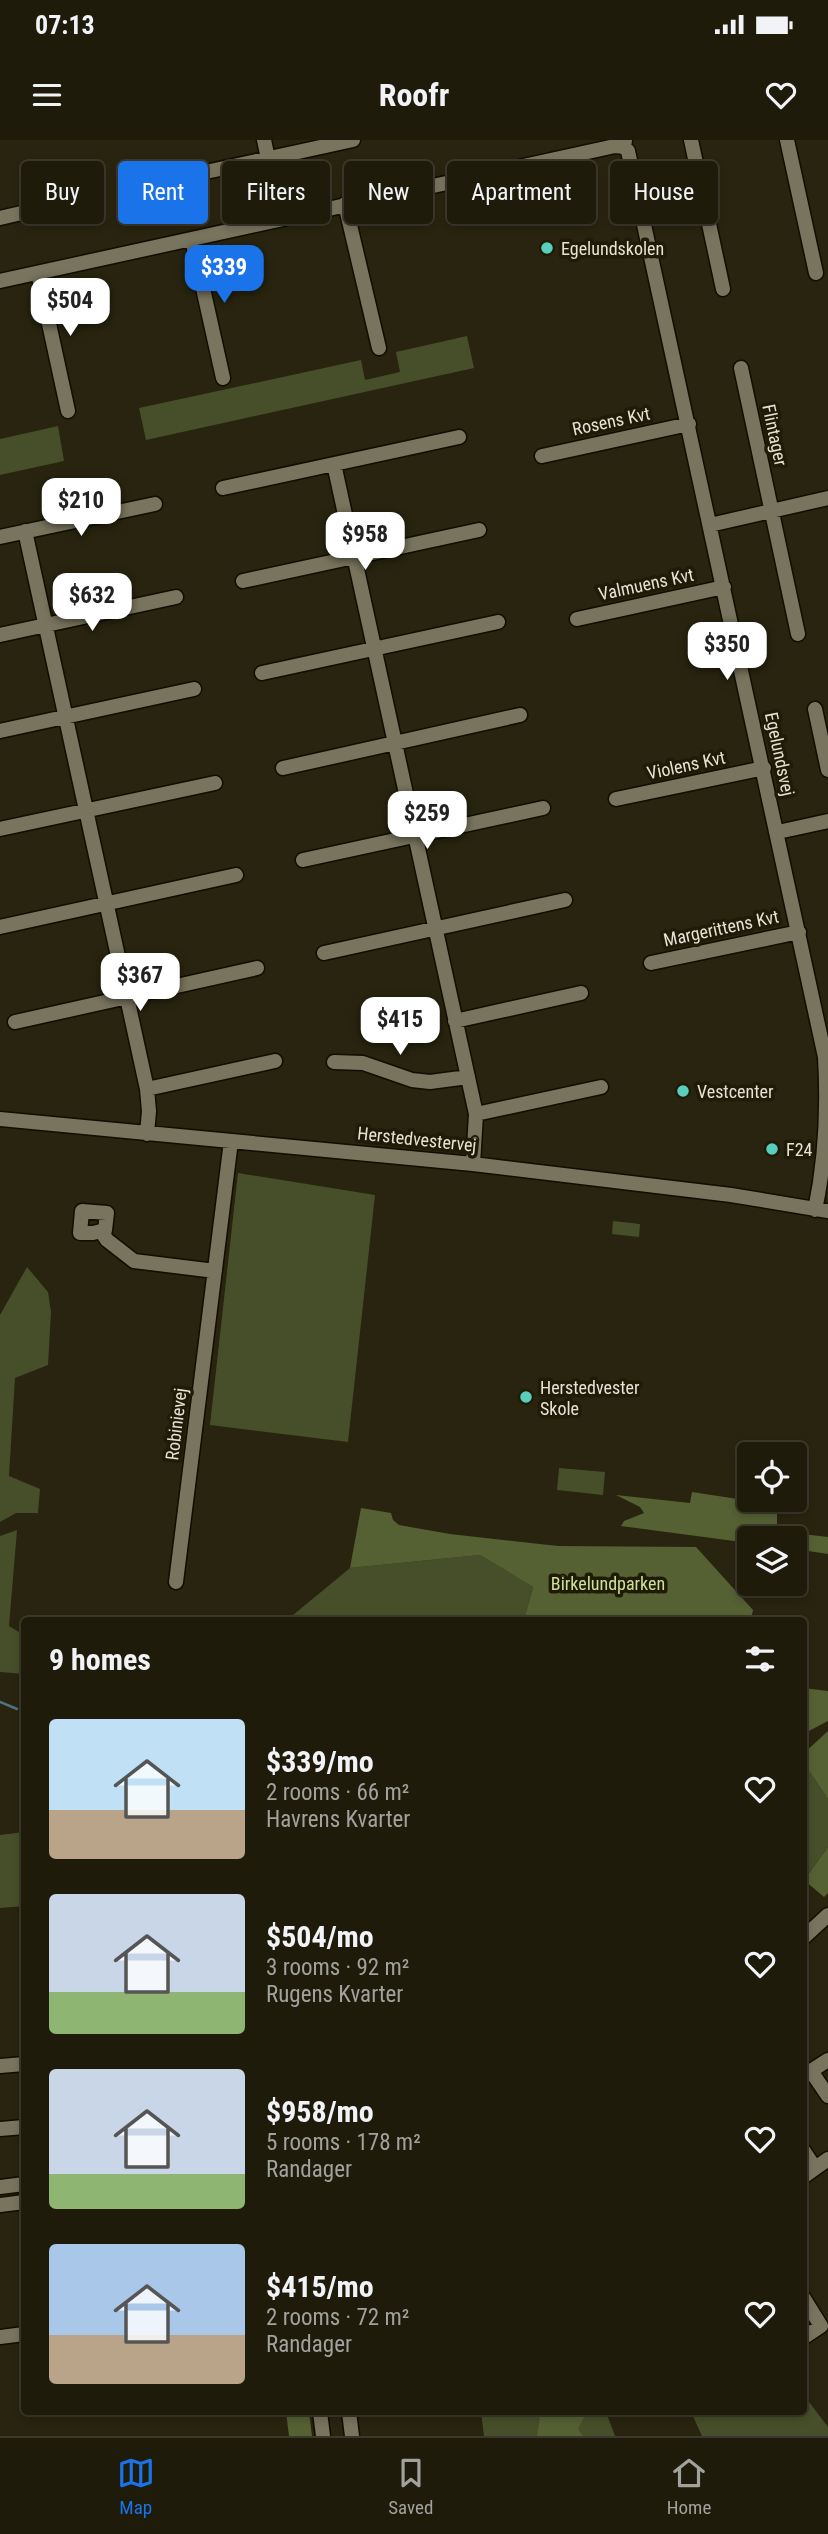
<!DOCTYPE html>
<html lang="en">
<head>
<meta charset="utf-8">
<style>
  body { margin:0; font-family:"Roboto Condensed",sans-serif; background:#262414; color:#f1f3f6; height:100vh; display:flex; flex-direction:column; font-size:26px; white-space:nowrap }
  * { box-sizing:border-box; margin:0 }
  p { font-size:23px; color:#a1a19d }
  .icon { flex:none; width:38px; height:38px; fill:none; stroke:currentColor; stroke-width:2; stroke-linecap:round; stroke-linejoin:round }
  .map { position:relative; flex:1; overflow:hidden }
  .side { position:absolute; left:21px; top:1477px; width:786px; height:798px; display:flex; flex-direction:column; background:#1e1b0b; border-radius:7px; box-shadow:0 4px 10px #0003,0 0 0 2px #3c392c }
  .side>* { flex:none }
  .top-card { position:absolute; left:21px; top:21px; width:788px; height:63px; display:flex; gap:14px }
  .tools { position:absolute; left:737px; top:1302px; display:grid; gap:14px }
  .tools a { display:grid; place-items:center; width:70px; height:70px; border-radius:7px; background:#1e1b0b; box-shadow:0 4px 10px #0003,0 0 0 2px #3c392c; font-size:35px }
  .price { position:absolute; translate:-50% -60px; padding:0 16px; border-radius:14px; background:#fff; color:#222; font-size:23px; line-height:46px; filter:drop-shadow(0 2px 4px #0008) }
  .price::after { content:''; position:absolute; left:50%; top:42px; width:21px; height:16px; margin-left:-10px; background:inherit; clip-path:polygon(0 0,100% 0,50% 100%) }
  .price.on { background:#1a73e8; color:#fff }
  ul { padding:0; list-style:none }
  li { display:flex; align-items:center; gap:21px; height:175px; padding:0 28px }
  li span { display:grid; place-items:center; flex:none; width:196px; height:140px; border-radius:7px; color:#555 }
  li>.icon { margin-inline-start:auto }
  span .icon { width:84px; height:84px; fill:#fffc; stroke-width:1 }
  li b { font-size:30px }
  h2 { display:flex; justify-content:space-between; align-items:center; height:84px; padding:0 28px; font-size:30px }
  .pill { padding:0 24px; border-radius:7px; background:#1e1b0b; box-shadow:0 4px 10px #0003,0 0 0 2px #3c392c; font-size:24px; line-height:63px }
  .pill.on { background:#1a73e8; color:#fff }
  .status { display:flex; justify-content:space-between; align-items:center; height:49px; padding:0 35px; background:#1e1b0b; direction:ltr }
  .status svg { height:19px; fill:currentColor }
  header { display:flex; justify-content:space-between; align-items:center; height:91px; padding:0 28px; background:#1e1b0b; font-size:32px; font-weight:700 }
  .menu { display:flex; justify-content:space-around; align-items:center; height:98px; border-top:2px solid #3c392c; background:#1e1b0b; font-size:19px; color:#a1a19d }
  .menu a { display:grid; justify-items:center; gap:4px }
  .menu .on { color:#1a73e8 }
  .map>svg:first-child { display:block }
  .green { fill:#464f29 }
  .forest { fill:#556033 }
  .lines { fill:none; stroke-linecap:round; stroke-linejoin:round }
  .stream { stroke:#527281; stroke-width:2.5 }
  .minor-casing { stroke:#110d00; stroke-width:17 }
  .minor { stroke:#78745d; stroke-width:14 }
  .poi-dot { fill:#5acebd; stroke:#1f1b06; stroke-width:2.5 }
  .labels { text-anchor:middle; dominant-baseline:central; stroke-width:7; stroke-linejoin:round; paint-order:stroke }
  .poi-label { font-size:18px; fill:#e5e3d6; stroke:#1f1b06; text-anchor:start }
  .street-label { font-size:18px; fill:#e5e3d6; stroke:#1f1b06 }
  .park-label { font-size:18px; fill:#cde198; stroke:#1f1b06 }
</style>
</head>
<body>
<div class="status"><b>07:13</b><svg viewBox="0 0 49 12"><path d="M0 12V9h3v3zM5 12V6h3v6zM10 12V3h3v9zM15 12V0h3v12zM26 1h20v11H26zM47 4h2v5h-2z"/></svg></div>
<header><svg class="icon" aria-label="menu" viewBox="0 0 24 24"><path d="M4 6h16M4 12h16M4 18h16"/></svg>Roofr<svg class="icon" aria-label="heart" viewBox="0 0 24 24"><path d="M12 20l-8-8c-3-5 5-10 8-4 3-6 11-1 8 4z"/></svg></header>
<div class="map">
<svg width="828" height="2296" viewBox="0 0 828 2296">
  <rect width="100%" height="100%" fill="#28240f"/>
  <path class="green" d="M467 196 474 228 146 300 139 268 361 220 365 240 400 232 396 212Z
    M58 286 64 321 0 335V299Z
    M238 1033 375 1055 348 1302 210 1285Z
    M613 1081 640 1084 639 1097 612 1094Z
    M27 1127 48 1152 51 1172 48 1225 15 1238 9 1336 40 1349 38 1373H16L0 1382V1175Z
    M559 1328 605 1332 603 1355 557 1350Z
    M17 1390 9 1486 24 1495V1534L0 1532V1396Z
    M480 1415 533 1447 524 1480H287L350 1428Z
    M803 1622 828 1659V1707L803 1741Z
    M24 1692V1766L0 1768V1695Z
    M803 2254 828 2287V2296H702L691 2272H803Z
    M481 2272H606L615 2296H484Z"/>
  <path class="forest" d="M692 1352 777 1365V1391L828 1397V1414L795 1409 794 1398H749V1403L621 1386 624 1381 644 1373 640 1367 616 1355 690 1363Z
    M361 1368 391 1373 393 1380 399 1385 450 1394 558 1406 696 1407 753 1470 751 1480H524L533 1447 480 1415 350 1428Z
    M803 1548 828 1551V1581L803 1594Z
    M828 1591V1659L803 1622V1614Z
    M828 1707V1753L824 1757 804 1740Z
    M286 2272H309L312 2296H289Z
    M541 2272H587L578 2289 583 2296H537Z"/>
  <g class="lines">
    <path class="stream" d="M0 1562 17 1569"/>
    <defs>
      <path id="minor" d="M264 0 281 79
        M625 0 624 7 628 11 825 917C828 969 826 1018 815 1070
        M691 0 723 149
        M787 0 816 133
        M155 43 353 0
        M345 64 379 208
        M0 78 86 58
        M192 99 223 238
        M38 133 68 271
        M0 141 615 6 624 7
        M741 228 798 494
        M542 316 689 284
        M334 324 476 974 473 1024
        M223 348 459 297
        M710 385 828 358
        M25 391 147 949 149 971 147 994
        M0 397 155 364
        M243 441 479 390
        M577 479 724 447
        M0 495 176 457
        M262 533 498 482
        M815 569 828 630
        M0 591 194 549
        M283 628 520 575
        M616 659 764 628
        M0 689 215 643
        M778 692 828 681
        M303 720 543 668
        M0 787 236 735
        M324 813 565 760
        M651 823 799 792
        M455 881 581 853
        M15 882 257 828
        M334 922 363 923 412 940 430 942 468 937
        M147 949 275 921
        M476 974 601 947
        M0 979 473 1024 731 1055 828 1071
        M101 1091 93 1093H80L82 1071 107 1073 105 1090 101 1091 107 1100 134 1121 215 1131
        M176 1442 231 1001
        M803 1798 828 1775
        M828 1920 811 1931 828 1956
        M0 1926 24 1924
        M0 1989 24 1987
        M803 2010 815 2028
        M803 2037 828 2019
        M0 2047 24 2044
        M0 2065 24 2062
        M803 2157 821 2186 803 2198
        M0 2197 24 2194
        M320 2272 323 2296
        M349 2272 352 2296"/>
    </defs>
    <use href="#minor" class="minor-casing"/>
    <use href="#minor" class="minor"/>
  </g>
  <g class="poi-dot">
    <circle cx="547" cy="108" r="7"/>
    <circle cx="683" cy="951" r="7"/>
    <circle cx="772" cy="1009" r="7"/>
    <circle cx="526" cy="1257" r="7"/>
  </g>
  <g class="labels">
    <g class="poi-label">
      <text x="561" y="108">Egelundskolen</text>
      <text x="697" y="951">Vestcenter</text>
      <text x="786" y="1009">F24</text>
      <text x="540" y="1247">Herstedvester<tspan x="540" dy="21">Skole</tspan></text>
    </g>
    <g class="street-label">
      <text transform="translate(611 281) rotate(-12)">Rosens Kvt</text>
      <text transform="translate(775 295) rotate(78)">Flintager</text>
      <text transform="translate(646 444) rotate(-12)">Valmuens Kvt</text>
      <text transform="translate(780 614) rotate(78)">Egelundsvej</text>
      <text transform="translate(686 625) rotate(-12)">Violens Kvt</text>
      <text transform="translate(721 788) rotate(-12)">Margerittens Kvt</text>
      <text transform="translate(417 999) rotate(6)">Herstedvestervej</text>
      <text transform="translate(176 1284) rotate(-83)">Robinievej</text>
    </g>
    <g class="park-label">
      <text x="608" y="1443">Birkelundparken</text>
    </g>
  </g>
</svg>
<div class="tools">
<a><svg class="icon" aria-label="locate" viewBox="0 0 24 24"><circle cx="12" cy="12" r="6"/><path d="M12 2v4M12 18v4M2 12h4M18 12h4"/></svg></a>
<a><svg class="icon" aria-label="layers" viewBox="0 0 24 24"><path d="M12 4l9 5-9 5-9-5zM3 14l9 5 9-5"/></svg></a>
</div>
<b class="price on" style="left:224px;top:165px">$339</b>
<b class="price" style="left:70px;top:198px">$504</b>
<b class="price" style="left:81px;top:398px">$210</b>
<b class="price" style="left:365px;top:432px">$958</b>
<b class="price" style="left:92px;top:493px">$632</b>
<b class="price" style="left:727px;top:542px">$350</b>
<b class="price" style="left:427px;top:711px">$259</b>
<b class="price" style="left:140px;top:873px">$367</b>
<b class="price" style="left:400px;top:917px">$415</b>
<div class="top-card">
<a class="pill">Buy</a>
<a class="pill on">Rent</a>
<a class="pill">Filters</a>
<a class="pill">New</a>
<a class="pill">Apartment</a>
<a class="pill">House</a>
</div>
<section class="side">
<h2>9 homes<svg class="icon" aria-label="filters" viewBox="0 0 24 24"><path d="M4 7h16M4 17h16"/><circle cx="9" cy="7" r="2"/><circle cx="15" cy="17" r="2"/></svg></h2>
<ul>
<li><span style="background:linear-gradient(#bfe0f5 65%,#b9a48a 0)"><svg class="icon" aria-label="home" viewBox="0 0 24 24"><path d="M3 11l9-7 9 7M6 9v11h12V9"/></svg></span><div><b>$339/mo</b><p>2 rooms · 66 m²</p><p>Havrens Kvarter</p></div><svg class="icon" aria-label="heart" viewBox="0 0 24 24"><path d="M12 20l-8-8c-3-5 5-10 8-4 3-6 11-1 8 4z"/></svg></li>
<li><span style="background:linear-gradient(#c9d6e8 70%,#8fb573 0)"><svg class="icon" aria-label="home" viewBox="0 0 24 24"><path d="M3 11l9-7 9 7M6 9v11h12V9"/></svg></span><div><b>$504/mo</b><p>3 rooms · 92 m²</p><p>Rugens Kvarter</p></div><svg class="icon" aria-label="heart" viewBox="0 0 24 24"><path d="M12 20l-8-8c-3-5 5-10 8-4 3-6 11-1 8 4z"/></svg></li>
<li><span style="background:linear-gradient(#c9d6e8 75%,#8fb573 0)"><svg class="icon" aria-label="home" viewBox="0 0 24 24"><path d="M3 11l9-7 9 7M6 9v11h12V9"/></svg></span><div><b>$958/mo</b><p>5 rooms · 178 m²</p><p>Randager</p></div><svg class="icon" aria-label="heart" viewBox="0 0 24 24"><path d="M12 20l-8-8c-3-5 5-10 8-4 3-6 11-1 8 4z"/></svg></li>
<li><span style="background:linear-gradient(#a9c7e8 65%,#b9a48a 0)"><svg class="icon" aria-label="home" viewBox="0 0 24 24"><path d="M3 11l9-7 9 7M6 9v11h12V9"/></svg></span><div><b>$415/mo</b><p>2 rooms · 72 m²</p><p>Randager</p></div><svg class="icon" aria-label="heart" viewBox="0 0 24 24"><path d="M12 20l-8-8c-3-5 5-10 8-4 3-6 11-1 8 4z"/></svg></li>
</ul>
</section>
</div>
<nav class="menu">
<a class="on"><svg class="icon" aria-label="map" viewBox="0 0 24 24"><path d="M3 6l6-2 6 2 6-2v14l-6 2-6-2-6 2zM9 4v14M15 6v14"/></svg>Map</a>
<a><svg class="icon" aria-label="saved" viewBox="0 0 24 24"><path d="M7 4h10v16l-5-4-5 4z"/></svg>Saved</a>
<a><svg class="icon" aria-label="home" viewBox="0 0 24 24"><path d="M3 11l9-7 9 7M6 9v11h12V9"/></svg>Home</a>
</nav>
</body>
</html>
